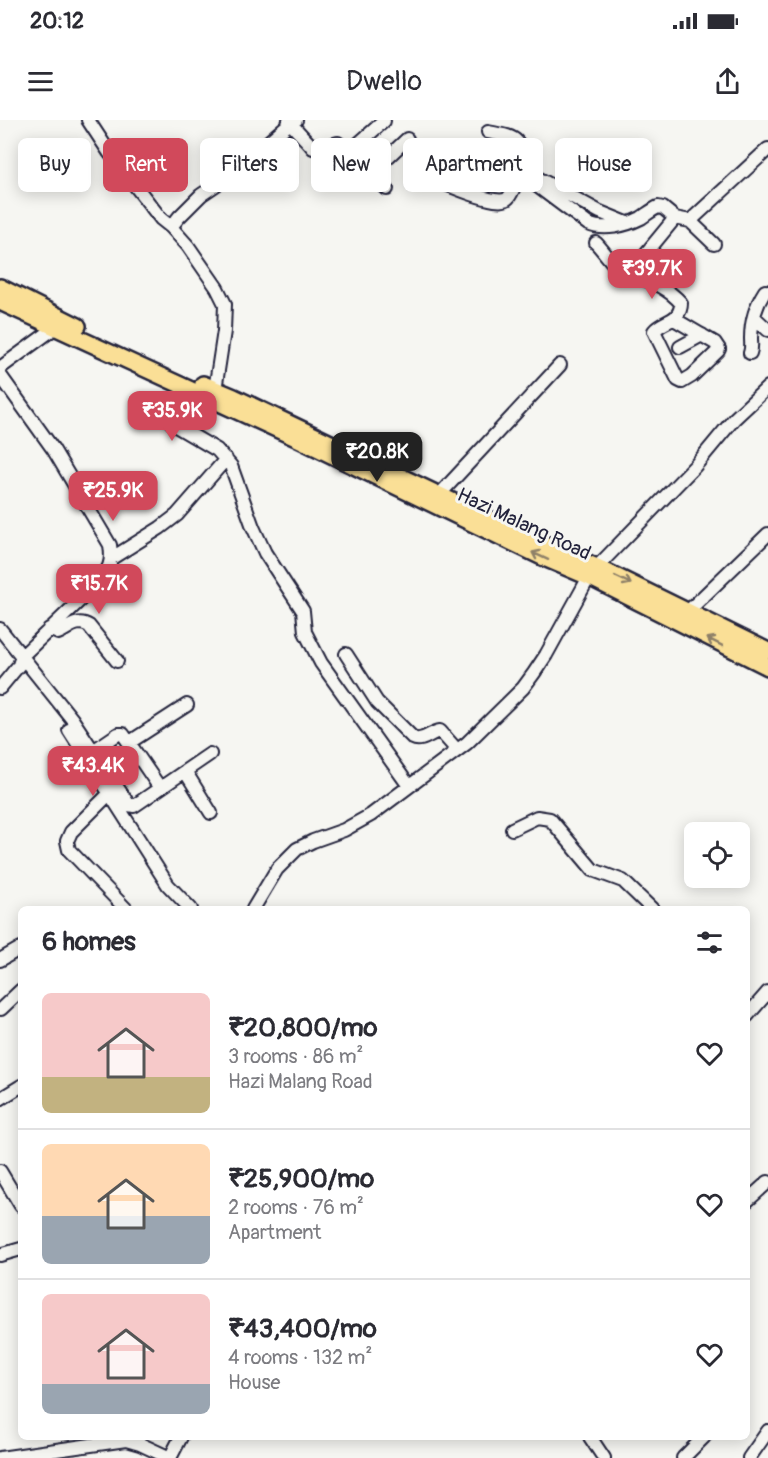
<!DOCTYPE html>
<html lang="en">
<head>
<meta charset="utf-8">
<style>
  body { margin:0; font-family:Pangolin,sans-serif; background:#f7f7f7; color:#2b2b33; height:100vh; display:flex; flex-direction:column; font-size:22px; white-space:nowrap }
  * { box-sizing:border-box; margin:0 }
  p { font-size:20px; color:#7c7c81 }
  .icon { flex:none; width:33px; height:33px; fill:none; stroke:currentColor; stroke-width:2; stroke-linecap:round; stroke-linejoin:round }
  .map { position:relative; flex:1; overflow:hidden }
  .panel { position:absolute; left:18px; top:786px; width:732px; height:534px; display:flex; flex-direction:column; background:#fff; border-radius:9px; box-shadow:0 3px 15px #0003 }
  .panel>* { flex:none }
  .banner { position:absolute; left:18px; top:18px; width:732px; height:54px; display:flex; gap:12px }
  .buttons { position:absolute; left:684px; top:702px; display:grid; gap:12px }
  .buttons a { display:grid; place-items:center; width:66px; height:66px; border-radius:9px; background:#fff; box-shadow:0 3px 15px #0003; font-size:30px }
  .price { position:absolute; translate:-50% -51px; padding:0 14px; border-radius:12px; background:#d1495b; color:#fff; font-size:20px; line-height:39px; filter:drop-shadow(0 2px 3px #0008) }
  .price::after { content:''; position:absolute; left:50%; top:36px; width:18px; height:14px; margin-left:-9px; background:inherit; clip-path:polygon(0 0,100% 0,50% 100%) }
  .price.selected { background:#222; color:#fff }
  ul { padding:0; list-style:none }
  li { display:flex; align-items:center; gap:18px; height:150px; padding:0 24px }
  li+li { border-top:2px solid #e1e1e2 }
  li span { display:grid; place-items:center; flex:none; width:168px; height:120px; border-radius:9px; color:#555 }
  li>.icon { margin-inline-start:auto }
  span .icon { width:72px; height:72px; fill:#fffc; stroke-width:1 }
  li b { font-size:26px }
  h2 { display:flex; justify-content:space-between; align-items:center; height:72px; padding:0 24px; font-size:26px }
  .chip { padding:0 21px; border-radius:9px; background:#fff; box-shadow:0 3px 15px #0003; font-size:21px; line-height:54px }
  .chip.selected { background:#d1495b; color:#fff }
  .status { display:flex; justify-content:space-between; align-items:center; height:42px; padding:0 30px; background:#fff; direction:ltr }
  .status svg { height:16px; fill:currentColor }
  header { display:flex; justify-content:space-between; align-items:center; height:78px; padding:0 24px; background:#fff; font-size:27px; font-weight:600 }
  .map>svg:first-child { display:block }
  .lines { fill:none; stroke-linecap:round; stroke-linejoin:round }
  .minor-casing { stroke:#22223b; stroke-width:16 }
  .major-casing { stroke:#22223b; stroke-width:20 }
  .minor { stroke:#f6f6f2; stroke-width:12 }
  .major { stroke:#fadf96; stroke-width:15 }
  .oneway { stroke:#8e8068 }
  .labels { text-anchor:middle; dominant-baseline:central; stroke-width:6; stroke-linejoin:round; paint-order:stroke }
  .street-label { font-size:20px; fill:#22223b; stroke:#f6f6f2 }
</style>
</head>
<body>
<div class="status"><b>20:12</b><svg viewBox="0 0 49 12"><path d="M0 12V9h3v3zM5 12V6h3v6zM10 12V3h3v9zM15 12V0h3v12zM26 1h20v11H26zM47 4h2v5h-2z"/></svg></div>
<header><svg class="icon" aria-label="menu" viewBox="0 0 24 24"><path d="M4 6h16M4 12h16M4 18h16"/></svg>Dwello<svg class="icon" aria-label="share" viewBox="0 0 24 24"><path d="M12 15V3M7 8l5-5 5 5M5 13v7h14v-7"/></svg></header>
<div class="map">
<svg width="768" height="1338" viewBox="0 0 768 1338">
  <rect width="100%" height="100%" fill="#f6f6f2"/>
  <filter id="ink" filterUnits="userSpaceOnUse"><feTurbulence type="fractalNoise" baseFrequency=".0167" numOctaves="2"/><feDisplacementMap in="SourceGraphic" scale="12" xChannelSelector="R" yChannelSelector="G"/><feConvolveMatrix kernelMatrix="1 2 1 2 8 2 1 2 1" color-interpolation-filters="sRGB"/></filter>
  <g filter="url(#ink)">
    <g class="lines">
      <defs>
        <path id="minor" d="M88 0 109 32 161 99 171 107
          M289 0C294 9 306 19 313 28L317 29 338 23 371 53 407 19
          M488 12C521 18 521 18 520 52L525 57 588 104C604 111 625 106 641 98 647 94 652 90 658 87L663 88 675 98 690 101
          M349 32 384 1
          M371 53 387 69
          M422 54C436 60 499 89 508 78 513 73 517 59 520 52
          M536 57 600 92 627 103
          M596 123C605 132 616 150 626 155L629 154 675 98
          M714 124 690 101 768 29
          M629 154C647 159 668 168 681 183 681 202 663 200 654 211L678 260 682 262 692 256 718 231 719 229 715 223 674 199
          M754 197 768 210
          M680 227 702 215
          M750 233C752 228 751 224 751 218 751 201 756 185 765 171
          M0 248 56 207 59 202
          M0 255 53 329 110 425C113 443 109 449 98 463L22 536 19 545 0 568
          M185 266 171 296V302L176 306 217 330 231 346 253 407 265 433 303 491 305 512 321 543 409 666
          M213 276 215 270 224 211 225 184 217 168 188 126 171 107 179 97 201 75 229 56 290 3 296 0
          M439 375 560 245
          M112 438 160 408 177 395 226 339
          M682 497 768 414
          M0 509 72 599 129 685 134 686 210 634
          M49 509 58 513C68 509 77 498 89 506L117 541
          M346 534 377 582 413 618C422 623 431 612 440 611L457 630
          M69 610 168 765 191 789
          M130 622 187 585
          M93 631 118 614H123L160 668
          M185 651 211 693
          M109 674 71 712 67 721 69 730 126 789
          M512 709 537 697 550 699 593 750 623 761 652 789
          M253 789 277 749 297 729 313 721 344 710 371 695 467 623 523 568 534 553 546 535 589 457 597 447 695 346 734 299 768 267
          M0 840 21 828
          M1 889 21 870
          M747 896 768 872
          M0 979 21 966
          M0 1051 21 1086
          M747 1081 768 1062
          M0 1135 21 1129
          M590 1317 604 1338
          M0 1338 126 1320 140 1324 170 1338
          M170 1338 181 1317
          M683 1338 704 1317
          M749 1338 768 1311"/>
        <path id="major" d="M0 167 78 206
          M0 182 298 319 542 437 589 457 768 547
          M203 264 234 277 515 411 597 447 768 531"/>
      </defs>
      <use href="#minor" class="minor-casing"/>
      <use href="#major" class="major-casing"/>
      <use href="#minor" class="minor"/>
      <use href="#major" class="major"/>
    </g>
    <defs><path id="oneway-shaft" d="M-6 0H5M1.5-3L5.5 0L1.5 3" fill="none" stroke-width="1.6" stroke-linecap="round" stroke-linejoin="round" transform="scale(1.5)"/></defs>
    <g class="oneway">
      <use href="#oneway-shaft" transform="translate(540 436) rotate(-155)"/>
      <use href="#oneway-shaft" transform="translate(623 460) rotate(26)"/>
      <use href="#oneway-shaft" transform="translate(715 522) rotate(-153)"/>
    </g>
  </g>
  <g class="labels">
    <g class="street-label">
      <text transform="translate(524 404) rotate(25)">Hazi Malang Road</text>
    </g>
  </g>
</svg>
<div class="buttons">
<a><svg class="icon" aria-label="locate" viewBox="0 0 24 24"><circle cx="12" cy="12" r="6"/><path d="M12 2v4M12 18v4M2 12h4M18 12h4"/></svg></a>
</div>
<b class="price" style="left:652px;top:180px">₹39.7K</b>
<b class="price" style="left:172px;top:322px">₹35.9K</b>
<b class="price selected" style="left:377px;top:363px">₹20.8K</b>
<b class="price" style="left:113px;top:402px">₹25.9K</b>
<b class="price" style="left:99px;top:495px">₹15.7K</b>
<b class="price" style="left:93px;top:677px">₹43.4K</b>
<div class="banner">
<a class="chip">Buy</a>
<a class="chip selected">Rent</a>
<a class="chip">Filters</a>
<a class="chip">New</a>
<a class="chip">Apartment</a>
<a class="chip">House</a>
</div>
<section class="panel">
<h2>6 homes<svg class="icon" aria-label="filters" viewBox="0 0 24 24"><path d="M4 7h16M4 17h16"/><circle cx="9" cy="7" r="2"/><circle cx="15" cy="17" r="2"/></svg></h2>
<ul>
<li><span style="background:linear-gradient(#f6c9c9 70%,#c2b280 0)"><svg class="icon" aria-label="home" viewBox="0 0 24 24"><path d="M3 11l9-7 9 7M6 9v11h12V9"/></svg></span><div><b>₹20,800/mo</b><p>3 rooms · 86 m²</p><p>Hazi Malang Road</p></div><svg class="icon" aria-label="heart" viewBox="0 0 24 24"><path d="M12 20l-8-8c-3-5 5-10 8-4 3-6 11-1 8 4z"/></svg></li>
<li><span style="background:linear-gradient(#ffd9b3 60%,#9aa5b1 0)"><svg class="icon" aria-label="home" viewBox="0 0 24 24"><path d="M3 11l9-7 9 7M6 9v11h12V9"/></svg></span><div><b>₹25,900/mo</b><p>2 rooms · 76 m²</p><p>Apartment</p></div><svg class="icon" aria-label="heart" viewBox="0 0 24 24"><path d="M12 20l-8-8c-3-5 5-10 8-4 3-6 11-1 8 4z"/></svg></li>
<li><span style="background:linear-gradient(#f6c9c9 75%,#9aa5b1 0)"><svg class="icon" aria-label="home" viewBox="0 0 24 24"><path d="M3 11l9-7 9 7M6 9v11h12V9"/></svg></span><div><b>₹43,400/mo</b><p>4 rooms · 132 m²</p><p>House</p></div><svg class="icon" aria-label="heart" viewBox="0 0 24 24"><path d="M12 20l-8-8c-3-5 5-10 8-4 3-6 11-1 8 4z"/></svg></li>
</ul>
</section>
</div>
</body>
</html>
